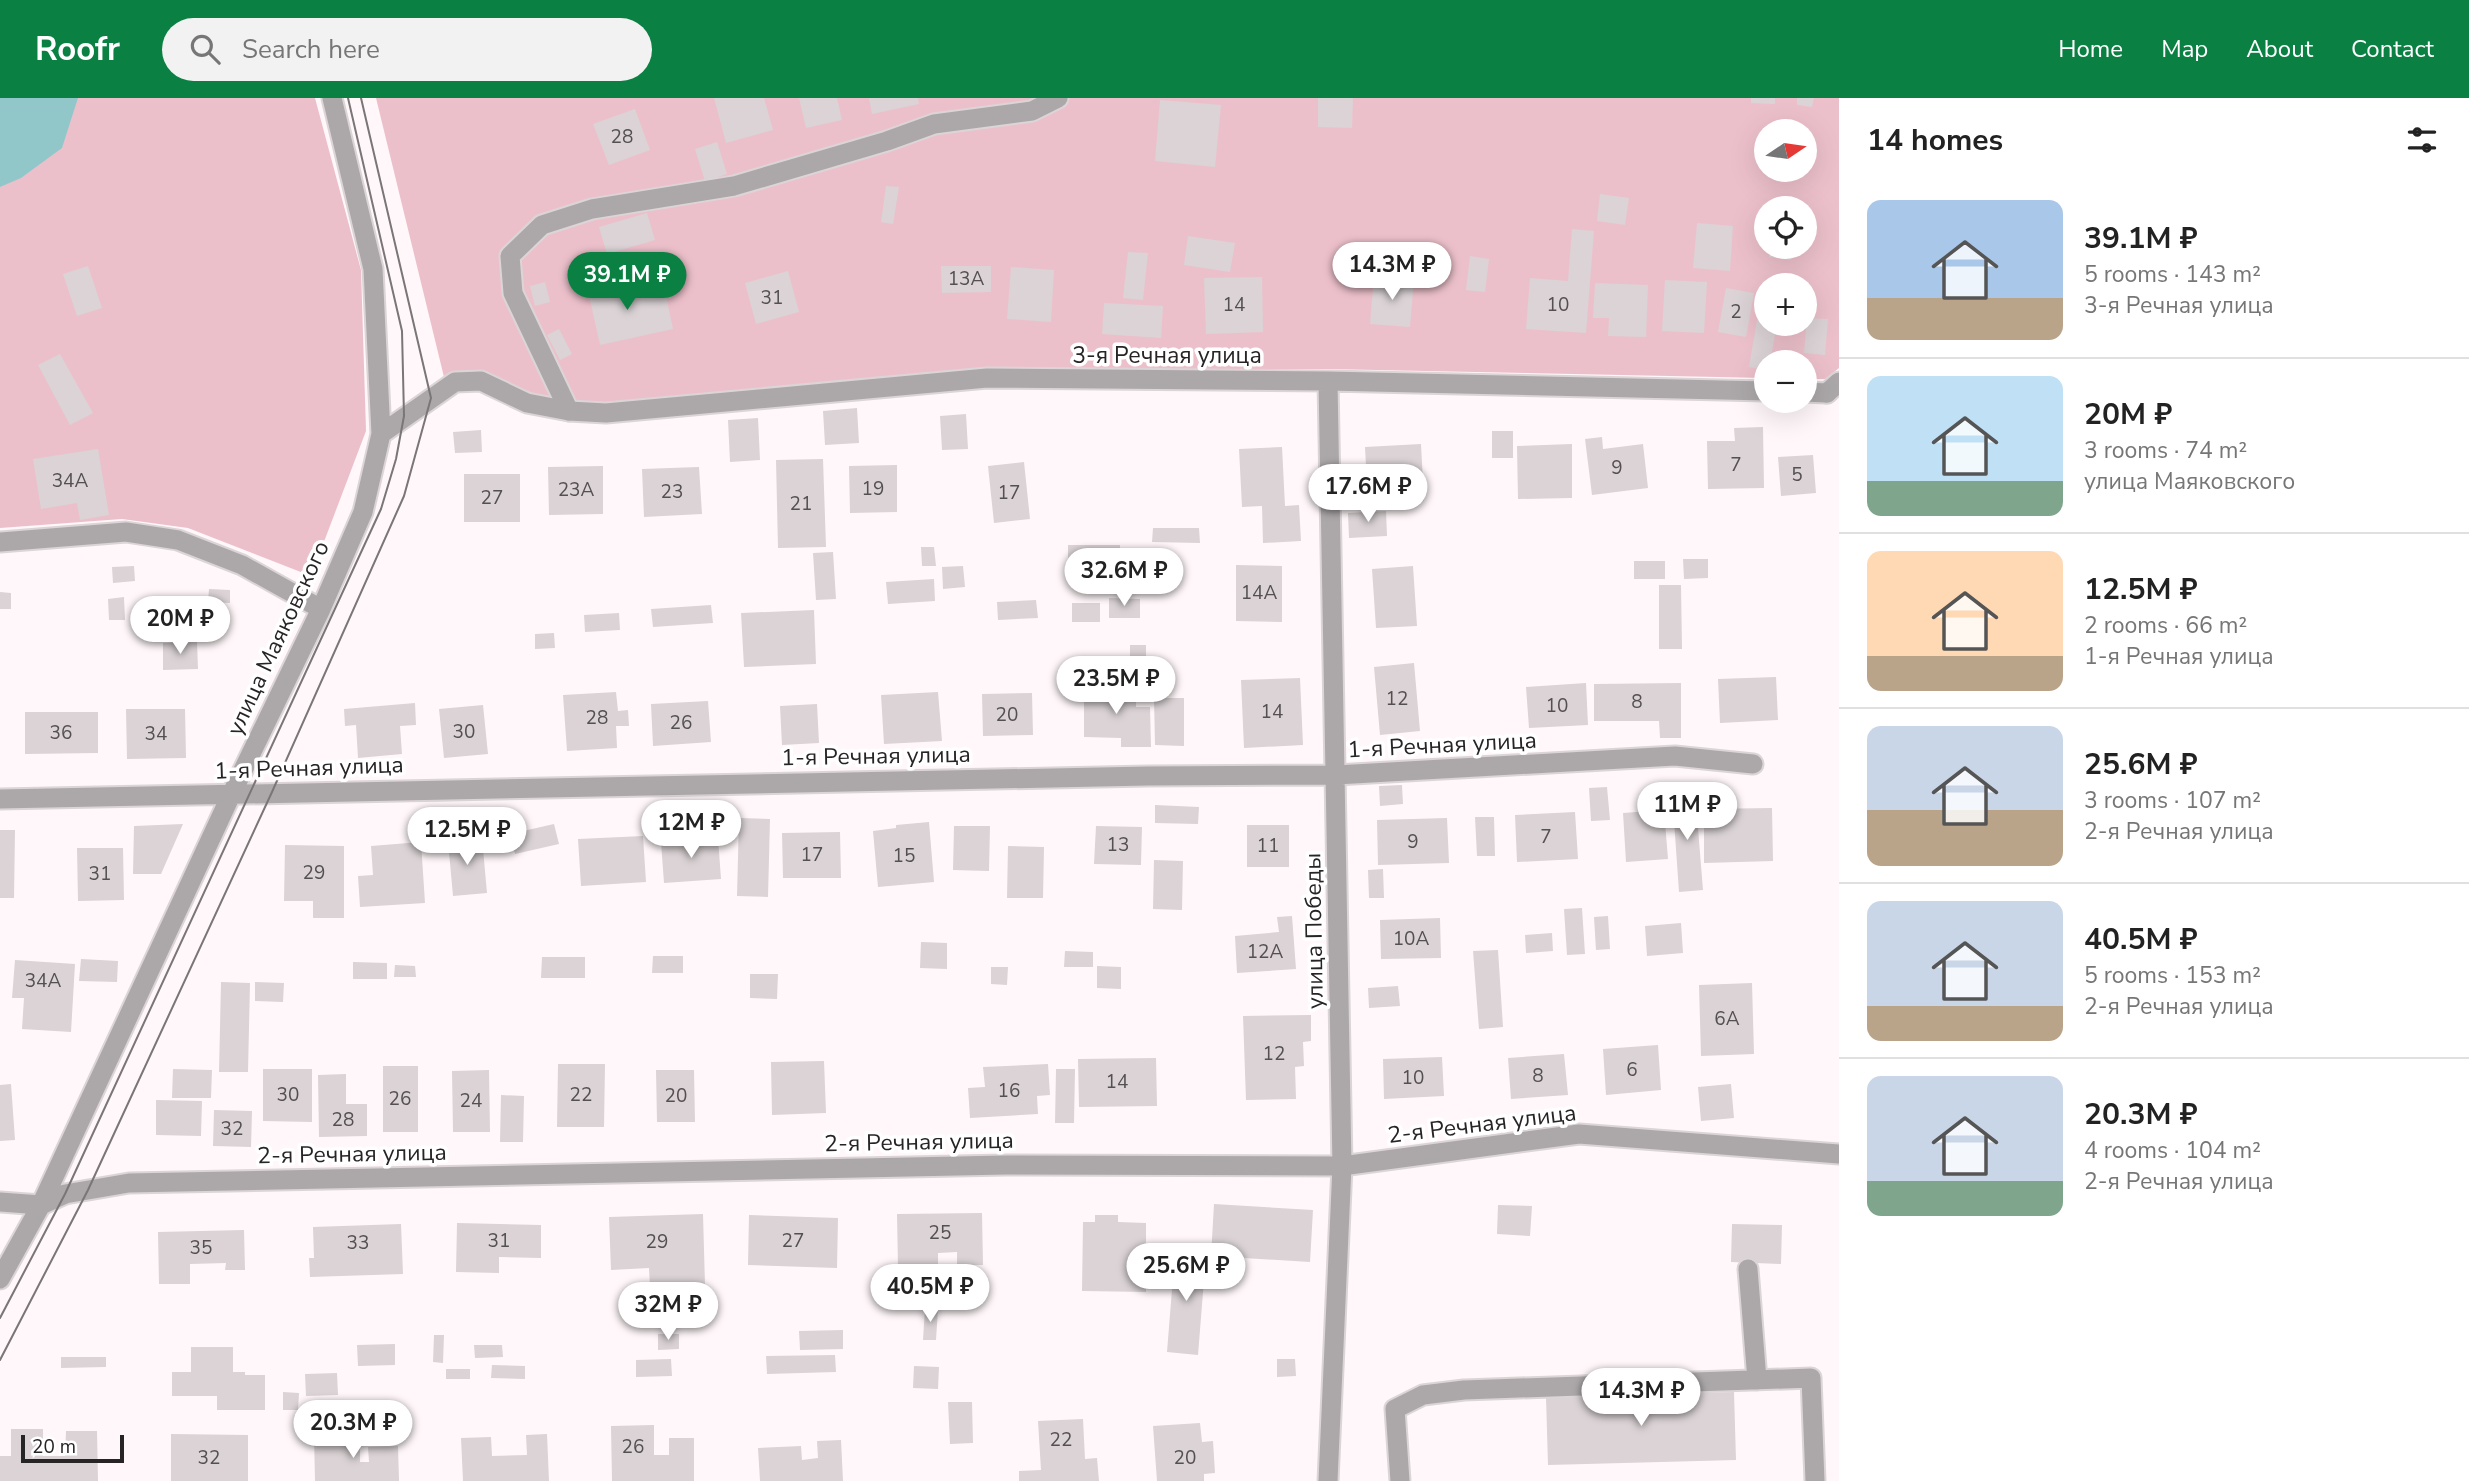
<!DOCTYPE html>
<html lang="en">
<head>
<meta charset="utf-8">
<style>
  body { margin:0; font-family:"Nunito Sans",sans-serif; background:#f2f2f2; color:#222; height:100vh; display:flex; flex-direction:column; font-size:26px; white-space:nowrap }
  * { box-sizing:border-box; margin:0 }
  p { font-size:23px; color:#767676 }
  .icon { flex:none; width:38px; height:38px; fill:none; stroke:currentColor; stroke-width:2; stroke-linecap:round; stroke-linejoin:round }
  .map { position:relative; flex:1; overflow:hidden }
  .panel { display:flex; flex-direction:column; background:#fff; width:630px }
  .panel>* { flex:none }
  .needle { width:46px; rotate:77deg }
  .buttons { position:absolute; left:1754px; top:21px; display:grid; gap:14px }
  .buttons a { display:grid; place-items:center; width:63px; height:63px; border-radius:50%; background:#fff; box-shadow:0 7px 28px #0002; font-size:35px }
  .scale { position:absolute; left:21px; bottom:18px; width:103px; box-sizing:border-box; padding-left:7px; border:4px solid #272425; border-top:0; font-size:19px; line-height:24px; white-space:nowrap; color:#272425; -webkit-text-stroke:5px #fff; paint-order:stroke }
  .price { position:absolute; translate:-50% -60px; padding:0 16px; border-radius:24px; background:#fff; color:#222; font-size:23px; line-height:46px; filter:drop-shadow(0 2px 4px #0008) }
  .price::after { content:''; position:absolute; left:50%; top:42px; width:21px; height:16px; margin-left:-10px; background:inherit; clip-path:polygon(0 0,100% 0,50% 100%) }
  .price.selected { background:#0b8043; color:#fff }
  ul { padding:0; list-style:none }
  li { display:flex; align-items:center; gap:21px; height:175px; padding:0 28px }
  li+li { border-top:2px solid #e0e0e0 }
  li span { display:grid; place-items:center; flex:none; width:196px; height:140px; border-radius:14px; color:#555 }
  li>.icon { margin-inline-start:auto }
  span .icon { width:84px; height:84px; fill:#fffc; stroke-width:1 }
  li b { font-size:30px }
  h2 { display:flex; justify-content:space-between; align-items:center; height:84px; padding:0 28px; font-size:30px }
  header { display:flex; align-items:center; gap:42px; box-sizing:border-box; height:98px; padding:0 35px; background:#0b8043; color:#fff }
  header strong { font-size:33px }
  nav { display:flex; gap:38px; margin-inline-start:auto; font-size:24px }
  .search { width:490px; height:63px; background:#f2f2f2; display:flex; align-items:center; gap:18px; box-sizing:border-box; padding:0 24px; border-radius:38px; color:#767676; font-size:26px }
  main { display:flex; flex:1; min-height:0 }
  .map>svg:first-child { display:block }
  .green { fill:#ecc0cb; fill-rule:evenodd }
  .water { fill:#92c7ca }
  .building { fill:#dbd3d5 }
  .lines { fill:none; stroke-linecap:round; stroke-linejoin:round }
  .service-casing { stroke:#dcd5d7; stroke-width:23 }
  .minor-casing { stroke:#dcd5d7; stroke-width:23 }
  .service { stroke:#aca8a9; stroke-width:19 }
  .minor { stroke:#aca8a9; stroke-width:19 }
  .tram { stroke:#7a7576; stroke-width:2 }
  .labels { text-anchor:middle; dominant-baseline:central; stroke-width:7; stroke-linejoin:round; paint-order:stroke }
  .number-label { font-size:19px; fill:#545051 }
  .street-label { font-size:23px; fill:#272425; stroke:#fff }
</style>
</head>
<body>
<header>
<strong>Roofr</strong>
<div class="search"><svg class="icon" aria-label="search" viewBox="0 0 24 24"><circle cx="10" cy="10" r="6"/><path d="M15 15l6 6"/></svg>Search here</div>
<nav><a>Home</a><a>Map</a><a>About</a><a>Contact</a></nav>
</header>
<main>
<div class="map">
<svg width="1839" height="1383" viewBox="0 0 1839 1383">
  <rect width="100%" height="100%" fill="#fff7f9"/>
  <path class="green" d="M0 0H315L361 172 366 333 311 478 188 430 122 421 0 430Z
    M376 0H1839V270L1825 281H1804V264H1766V280L1326 271H984L604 307 550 301 470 274 444 279ZM1766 33H1804V72H1766ZM1766 110H1804V149H1766ZM1766 187H1804V226H1766Z"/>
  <path class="water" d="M0 0H78L62 50 21 80 0 89Z"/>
  <path class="building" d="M714 0H764L773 32 726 45Z
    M799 0H837L842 22 806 30Z
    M869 0H918L919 6 872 16Z
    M1318 0H1353L1352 30 1318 29Z
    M1751 0H1775V6L1751 5Z
    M1797 0H1814L1812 9 1797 7Z
    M1160 2 1221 7 1215 69 1155 63Z
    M635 11 650 52 609 67 593 26Z
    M717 44 727 76 705 83 695 51Z
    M886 88 899 89 893 126 881 124Z
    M1600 96 1629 100 1625 127 1597 123Z
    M647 115 655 142 607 156 599 129Z
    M1697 125 1733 128 1730 173 1693 170Z
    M1572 131 1594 133 1586 235 1526 231 1530 180 1568 183Z
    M1188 138 1235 145 1230 174 1184 167Z
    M1771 149H1793L1791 162 1769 159Z
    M1128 154 1148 155 1143 202 1123 200Z
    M1470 158 1489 161 1485 194 1466 192Z
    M88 168 102 210 77 218 63 176Z
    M941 168H991V194L942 195Z
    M1011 169 1054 172 1051 224 1007 221Z
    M788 173 799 214 756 226 745 185Z
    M1374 178 1414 182 1410 229 1370 226Z
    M1262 179 1263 234 1206 236 1204 180Z
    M606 180 607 189 631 183 635 199 665 193 673 231 600 247 586 184Z
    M1665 182 1707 184 1704 235 1662 233Z
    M545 184 550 204 535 208 530 188Z
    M1595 185 1648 187 1646 239 1608 238 1609 220H1593Z
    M1726 190 1754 195 1746 239 1718 234Z
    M1104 205 1163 208 1161 240 1102 236Z
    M1758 216 1766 217V226H1777L1770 264H1766V272L1749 269Z
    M1807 220 1828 221 1825 257 1804 255Z
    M559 231 572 256 560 262 547 237Z
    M60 256 93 315 70 327 38 267Z
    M857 310 859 345 825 347 823 313Z
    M966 316 968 351 942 352 940 318Z
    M758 320 760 362 730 364 728 322Z
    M1763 329 1764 390 1708 391 1707 343H1735L1734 330Z
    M481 332 482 354 455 355 453 334Z
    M1492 333H1513V360H1492Z
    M1602 339 1603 351 1643 346 1648 390 1592 397 1585 341Z
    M1421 346 1424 403 1368 406 1365 349Z
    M1572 346V400L1518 401 1517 348Z
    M1282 349 1285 408 1299 407 1301 443 1263 445 1262 408 1242 409 1239 351Z
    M98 351 109 417 80 422 77 405 41 411 33 361Z
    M1813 357 1816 395 1781 398 1778 359Z
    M823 361 826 449 778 450 776 362Z
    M1024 364 1030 421 994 425 988 368Z
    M897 367V414L850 415 849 368Z
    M603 368V416L549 417 548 369Z
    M699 369 702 416 644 419 642 371Z
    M464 376H520V424H464Z
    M1386 413 1387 438 1349 440 1348 415Z
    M1153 430H1199L1200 445 1152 444Z
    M1068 447H1120V483H1068Z
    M921 449H934L936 468H922Z
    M833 454 836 501 816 502 813 455Z
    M1683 461H1708V480L1684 481Z
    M1634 463H1665V481H1634Z
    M1236 467 1282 468V524L1236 523Z
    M134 468 135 483 113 485 112 469Z
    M963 468 965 489 943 491 942 469Z
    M1413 468 1417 528 1376 530 1372 471Z
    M934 481 935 503 888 506 886 484Z
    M1659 487H1681L1682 551H1659Z
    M209 491 230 492V505L208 504Z
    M0 494 11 495V511H0Z
    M124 499 125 522H109L108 501Z
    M1109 500 1140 501V520H1109Z
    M1036 502 1038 520 998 522 997 504Z
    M1072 505H1100V524H1072Z
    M711 507 713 525 653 529 651 511Z
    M814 512 816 566 744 569 741 515Z
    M619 515 620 532 585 534 584 517Z
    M554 535 555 550 535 551V536Z
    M197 544 198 571 163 572V545Z
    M1130 547H1146V571L1130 570Z
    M1414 565 1420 633 1380 637 1374 569Z
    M1151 574 1163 575V585H1151Z
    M1776 579 1778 622 1720 625 1718 581Z
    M1300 580 1303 647 1244 650 1241 582Z
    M1586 585 1588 627 1529 630 1526 589Z
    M1681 585V640H1660L1659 623H1594V586Z
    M1084 588H1136V609H1150L1151 649H1121V640L1084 639Z
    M616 594 618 613 628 612 629 628H616L617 650 567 653 563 597Z
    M938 594 942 643 884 646 881 597Z
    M1032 595 1033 637 983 638 982 596Z
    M1154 600H1184V648L1155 647Z
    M708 603 711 644 653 648 651 606Z
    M415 605 416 627 400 628 402 656 358 660 356 627 345 628 344 611Z
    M817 606 819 645 782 647 780 608Z
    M483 607 488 656 444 660 439 611Z
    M126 611H185L186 660 127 661Z
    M25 614H98V655L25 656Z
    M1402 687 1403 706 1380 708 1379 688Z
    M1607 689 1610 722 1591 723 1589 690Z
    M1695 693 1703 792 1679 794 1672 694Z
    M1155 707 1199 709 1198 726 1155 725Z
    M1772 710 1773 763 1704 765V711Z
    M1664 712 1668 761 1626 764 1623 715Z
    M1575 714 1578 761 1517 764 1515 717Z
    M1475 719H1494L1495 758H1477Z
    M739 720 770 721 768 799 737 798Z
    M1447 720 1449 765 1378 767 1377 722Z
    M929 724 934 784 878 789 873 733 896 730V727Z
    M183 726 161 776H133L134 728Z
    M554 726 559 746 515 756 510 736Z
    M1247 727H1289V769H1247Z
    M954 728H990L989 773 953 772Z
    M1096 728 1142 729 1141 767 1094 766Z
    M0 732H15L14 800H0Z
    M840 734 841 780H783L782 735Z
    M643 738 646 784 581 788 578 741Z
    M482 740 487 795 453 798 448 743Z
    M718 740 721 781 664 785 661 744Z
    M421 744 425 805 360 809 358 778 373 777 371 748Z
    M285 747 344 748V820H313V803H284Z
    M1008 748 1044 749 1043 800H1007Z
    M77 750H123L124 802 78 803Z
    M1154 762 1183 763 1182 812 1153 811Z
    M1383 771 1384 800H1369L1368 772Z
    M1582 810 1585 856 1567 857 1564 811Z
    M1292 818 1296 871 1237 875 1235 838 1279 834 1277 819Z
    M1608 818 1610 851 1596 852 1594 819Z
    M1440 820 1441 860 1381 861 1380 822Z
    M1681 825 1683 855 1647 858 1645 828Z
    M1552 835 1553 853 1526 855 1525 837Z
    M921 844 947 845V871L920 870Z
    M1498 852 1503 929 1479 931 1473 853Z
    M1065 853 1093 854V869H1064Z
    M653 858H683V875H652Z
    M542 859H585V880H541Z
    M81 861 118 863 117 884 79 883Z
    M15 862 75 866 71 934 22 931 24 900H12Z
    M353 864 387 865V881H353Z
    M395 867 415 868 416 879H394Z
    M1097 868 1121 869V891L1097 890Z
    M991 869H1008L1007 887 991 886Z
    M750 876H778L777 901 750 900Z
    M221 884 250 885 248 974H219Z
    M255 884 284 885 283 904 255 903Z
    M1752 885 1754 956 1701 958 1699 887Z
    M1398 888 1400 908 1369 910 1368 890Z
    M1311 917V943L1303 944 1304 968 1295 969 1296 1001 1246 1002 1243 918Z
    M1658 947 1661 992 1606 997 1603 951Z
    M1564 956 1568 997 1511 1001 1508 960Z
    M1442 959 1444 998 1384 1001 1383 961Z
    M1156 960 1157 1008 1079 1009 1078 961Z
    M824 963 826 1015 772 1017 771 964Z
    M558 966H605L604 1029H557Z
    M1048 966 1050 997 1037 998 1038 1016 970 1020 968 990 985 989 983 969Z
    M383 968H418V1034H383Z
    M173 971 212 972 211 1000H172Z
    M263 971H312V1024L263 1023Z
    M1056 971H1075L1074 1025H1055Z
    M489 972 490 1034H453L452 973Z
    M656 972H694L695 1024H657Z
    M346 976V1006H367V1038L319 1039 318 977Z
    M11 986 15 1042 0 1043V987Z
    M1731 986 1734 1020 1701 1023 1698 989Z
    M501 997 524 998 523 1044H500Z
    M156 1002 202 1003 201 1038 156 1037Z
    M214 1012 252 1013 251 1049 213 1048Z
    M1214 1106 1313 1112 1310 1164 1211 1158Z
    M1498 1107 1532 1108 1530 1138 1497 1136Z
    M982 1115 983 1167H957V1154L938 1155V1169L898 1170 897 1116Z
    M703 1116 705 1187 650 1189 649 1170 611 1172 609 1119Z
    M749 1117 838 1120 837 1170 748 1167Z
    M1095 1117H1118V1124L1146 1125V1194L1082 1193 1083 1124H1095Z
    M457 1125 541 1127V1160L499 1159V1175L456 1174Z
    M401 1126 403 1176 310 1179 309 1160H314L313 1129Z
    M1732 1126 1782 1127 1781 1166 1731 1164Z
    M244 1132 245 1172H225L226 1165 190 1166V1186H159L158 1134Z
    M1175 1154 1206 1157 1198 1257 1167 1254Z
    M925 1210 938 1211 936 1242H923Z
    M843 1232V1251L800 1252 799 1233Z
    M658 1236H679V1251L658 1252Z
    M434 1237H444L443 1265 433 1264Z
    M395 1246V1267L358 1268 357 1247Z
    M474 1247H502L503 1259 475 1260Z
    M191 1249H233V1274H245V1277H265V1312H217V1298H172V1274H191Z
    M835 1257 836 1274 767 1276 766 1258Z
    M61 1259H106V1269L61 1270Z
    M671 1261 672 1278 636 1279V1262Z
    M1277 1261H1295L1296 1278 1277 1279Z
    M492 1267 525 1268V1281L491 1280Z
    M914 1268 939 1269 938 1291 913 1290Z
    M446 1271H470V1281H446Z
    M337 1275 338 1297 306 1298 305 1276Z
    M283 1294 299 1295 298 1312H283Z
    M1734 1294 1736 1362 1548 1367 1546 1299Z
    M948 1304H972L973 1345 950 1346Z
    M1083 1321 1085 1361 1097 1360 1099 1383H1019V1373L1041 1372 1038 1323Z
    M1200 1325 1202 1344 1213 1343 1215 1375 1204 1376V1383H1157L1153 1328Z
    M654 1327V1357H669V1340H694V1383H612L611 1328Z
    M11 1331H43V1358H65L66 1333H97L98 1383H0V1358H11Z
    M171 1336 248 1337V1383H171Z
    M360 1336V1364H369L368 1349 398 1348 399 1383H315L314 1337Z
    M547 1336 549 1383H463L461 1340 491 1339 492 1358 527 1357 526 1337Z
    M841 1342 843 1383H760L758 1350 801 1348 802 1362 818 1360 817 1343Z"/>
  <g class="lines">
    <defs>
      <path id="service" d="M1827 295 1839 284
        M569 313 513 195 510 158 542 127 592 111 734 88 887 43 934 26 1032 13 1058 0
        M1748 1171 1757 1282
        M1400 1383 1395 1311 1423 1297 1464 1292 1811 1280 1815 1383"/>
      <path id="minor" d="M1804 294 1827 295
        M381 336 455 284 481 283 527 305 569 313 606 315 987 280 1328 283 1766 293
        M0 444 126 434 178 442 242 467 321 511
        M0 701 1148 678 1336 677 1675 658 1753 666
        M0 1104 41 1107 65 1096 129 1085 1006 1067 1342 1068 1579 1036 1839 1056
        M0 1181 41 1107 231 697 321 511 363 414 381 336 373 171 332 0
        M1328 1383 1342 1068 1328 283"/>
    </defs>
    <use href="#service" class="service-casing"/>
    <use href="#minor" class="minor-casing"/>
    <use href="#service" class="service"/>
    <use href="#minor" class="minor"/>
    <path class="tram" d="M0 1220 65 1096 381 411 396 361 404 318 402 233 348 0
      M0 1262 88 1092 272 694 404 398 431 300 361 0"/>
  </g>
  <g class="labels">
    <g class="number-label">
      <text x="622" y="39">28</text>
      <text x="966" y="181">13А</text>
      <text x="772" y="200">31</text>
      <text x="1234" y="207">14</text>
      <text x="1558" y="207">10</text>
      <text x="1736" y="214">2</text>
      <text x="1736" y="367">7</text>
      <text x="1617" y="370">9</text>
      <text x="1797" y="377">5</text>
      <text x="70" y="383">34А</text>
      <text x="873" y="391">19</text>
      <text x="576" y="392">23А</text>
      <text x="672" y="394">23</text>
      <text x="1009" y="395">17</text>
      <text x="492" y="400">27</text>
      <text x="801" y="406">21</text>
      <text x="1259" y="495">14А</text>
      <text x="1397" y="601">12</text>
      <text x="1637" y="604">8</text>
      <text x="1557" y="608">10</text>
      <text x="1272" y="614">14</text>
      <text x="1007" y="617">20</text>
      <text x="597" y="620">28</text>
      <text x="681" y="625">26</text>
      <text x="464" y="634">30</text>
      <text x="61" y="635">36</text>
      <text x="156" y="636">34</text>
      <text x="1546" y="739">7</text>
      <text x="1413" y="744">9</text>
      <text x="1118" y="747">13</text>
      <text x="1268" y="748">11</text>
      <text x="812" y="757">17</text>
      <text x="904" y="758">15</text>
      <text x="314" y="775">29</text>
      <text x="100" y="776">31</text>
      <text x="1411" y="841">10А</text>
      <text x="1265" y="854">12А</text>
      <text x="43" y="883">34А</text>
      <text x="1727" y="921">6А</text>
      <text x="1274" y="956">12</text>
      <text x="1632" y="972">6</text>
      <text x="1538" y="978">8</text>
      <text x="1413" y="980">10</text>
      <text x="1117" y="984">14</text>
      <text x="1009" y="993">16</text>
      <text x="288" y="997">30</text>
      <text x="581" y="997">22</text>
      <text x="676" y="998">20</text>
      <text x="400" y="1001">26</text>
      <text x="471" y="1003">24</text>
      <text x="343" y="1022">28</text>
      <text x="232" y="1031">32</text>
      <text x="940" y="1135">25</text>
      <text x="499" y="1143">31</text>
      <text x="793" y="1143">27</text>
      <text x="657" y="1144">29</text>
      <text x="358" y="1145">33</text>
      <text x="201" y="1150">35</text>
      <text x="1061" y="1342">22</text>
      <text x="633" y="1349">26</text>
      <text x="209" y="1360">32</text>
      <text x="1185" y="1360">20</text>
    </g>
    <g class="street-label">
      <text x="1167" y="257">3-я Речная улица</text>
      <text transform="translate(278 540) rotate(-65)">улица Маяковского</text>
      <text transform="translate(1442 647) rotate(-3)">1-я Речная улица</text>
      <text transform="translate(876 658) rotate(-1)">1-я Речная улица</text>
      <text transform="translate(309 670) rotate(-2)">1-я Речная улица</text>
      <text transform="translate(1314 833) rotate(-91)">улица Победы</text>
      <text transform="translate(1482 1026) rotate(-7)">2-я Речная улица</text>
      <text transform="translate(919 1044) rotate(-1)">2-я Речная улица</text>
      <text transform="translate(352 1056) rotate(-1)">2-я Речная улица</text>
    </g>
  </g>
</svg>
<div class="buttons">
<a><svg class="needle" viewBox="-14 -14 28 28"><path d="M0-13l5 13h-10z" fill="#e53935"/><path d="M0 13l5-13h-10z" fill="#767676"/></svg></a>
<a><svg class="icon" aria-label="locate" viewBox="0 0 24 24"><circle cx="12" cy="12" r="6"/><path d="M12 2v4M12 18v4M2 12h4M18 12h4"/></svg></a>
<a>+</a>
<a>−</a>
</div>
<div class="scale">20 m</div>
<b class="price" style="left:1392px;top:204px">14.3M ₽</b>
<b class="price selected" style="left:627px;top:214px">39.1M ₽</b>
<b class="price" style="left:1368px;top:426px">17.6M ₽</b>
<b class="price" style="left:1124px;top:510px">32.6M ₽</b>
<b class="price" style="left:180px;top:558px">20M ₽</b>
<b class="price" style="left:1116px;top:618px">23.5M ₽</b>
<b class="price" style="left:1687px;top:744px">11M ₽</b>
<b class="price" style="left:691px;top:762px">12M ₽</b>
<b class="price" style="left:467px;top:769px">12.5M ₽</b>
<b class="price" style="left:1186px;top:1205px">25.6M ₽</b>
<b class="price" style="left:930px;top:1226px">40.5M ₽</b>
<b class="price" style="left:668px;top:1244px">32M ₽</b>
<b class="price" style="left:1641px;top:1330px">14.3M ₽</b>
<b class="price" style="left:353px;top:1362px">20.3M ₽</b>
</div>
<section class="panel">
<h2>14 homes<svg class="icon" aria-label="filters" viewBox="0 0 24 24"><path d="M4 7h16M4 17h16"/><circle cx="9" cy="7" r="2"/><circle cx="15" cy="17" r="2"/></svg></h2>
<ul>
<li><span style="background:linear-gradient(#a9c7e8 70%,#b9a48a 0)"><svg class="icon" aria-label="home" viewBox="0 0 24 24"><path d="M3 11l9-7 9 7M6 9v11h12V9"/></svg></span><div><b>39.1M ₽</b><p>5 rooms · 143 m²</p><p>3-я Речная улица</p></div></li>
<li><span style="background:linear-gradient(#bfe0f5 75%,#7fa58c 0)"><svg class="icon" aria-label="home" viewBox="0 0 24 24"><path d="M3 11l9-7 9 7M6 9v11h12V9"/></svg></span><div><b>20M ₽</b><p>3 rooms · 74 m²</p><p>улица Маяковского</p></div></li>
<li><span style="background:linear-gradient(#ffd9b3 75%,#b9a48a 0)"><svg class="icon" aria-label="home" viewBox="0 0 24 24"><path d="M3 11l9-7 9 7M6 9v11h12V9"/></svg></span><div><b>12.5M ₽</b><p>2 rooms · 66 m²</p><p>1-я Речная улица</p></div></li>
<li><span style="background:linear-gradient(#c9d6e8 60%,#b9a48a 0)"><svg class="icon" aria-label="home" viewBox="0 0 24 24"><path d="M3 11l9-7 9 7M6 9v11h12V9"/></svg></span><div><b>25.6M ₽</b><p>3 rooms · 107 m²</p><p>2-я Речная улица</p></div></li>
<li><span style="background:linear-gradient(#c9d6e8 75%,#b9a48a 0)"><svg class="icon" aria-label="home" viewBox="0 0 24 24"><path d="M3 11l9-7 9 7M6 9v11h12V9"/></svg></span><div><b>40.5M ₽</b><p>5 rooms · 153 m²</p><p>2-я Речная улица</p></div></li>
<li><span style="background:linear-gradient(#c9d6e8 75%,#7fa58c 0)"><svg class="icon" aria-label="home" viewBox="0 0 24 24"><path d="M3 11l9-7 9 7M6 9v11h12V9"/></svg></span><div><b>20.3M ₽</b><p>4 rooms · 104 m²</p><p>2-я Речная улица</p></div></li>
</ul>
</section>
</main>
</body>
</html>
